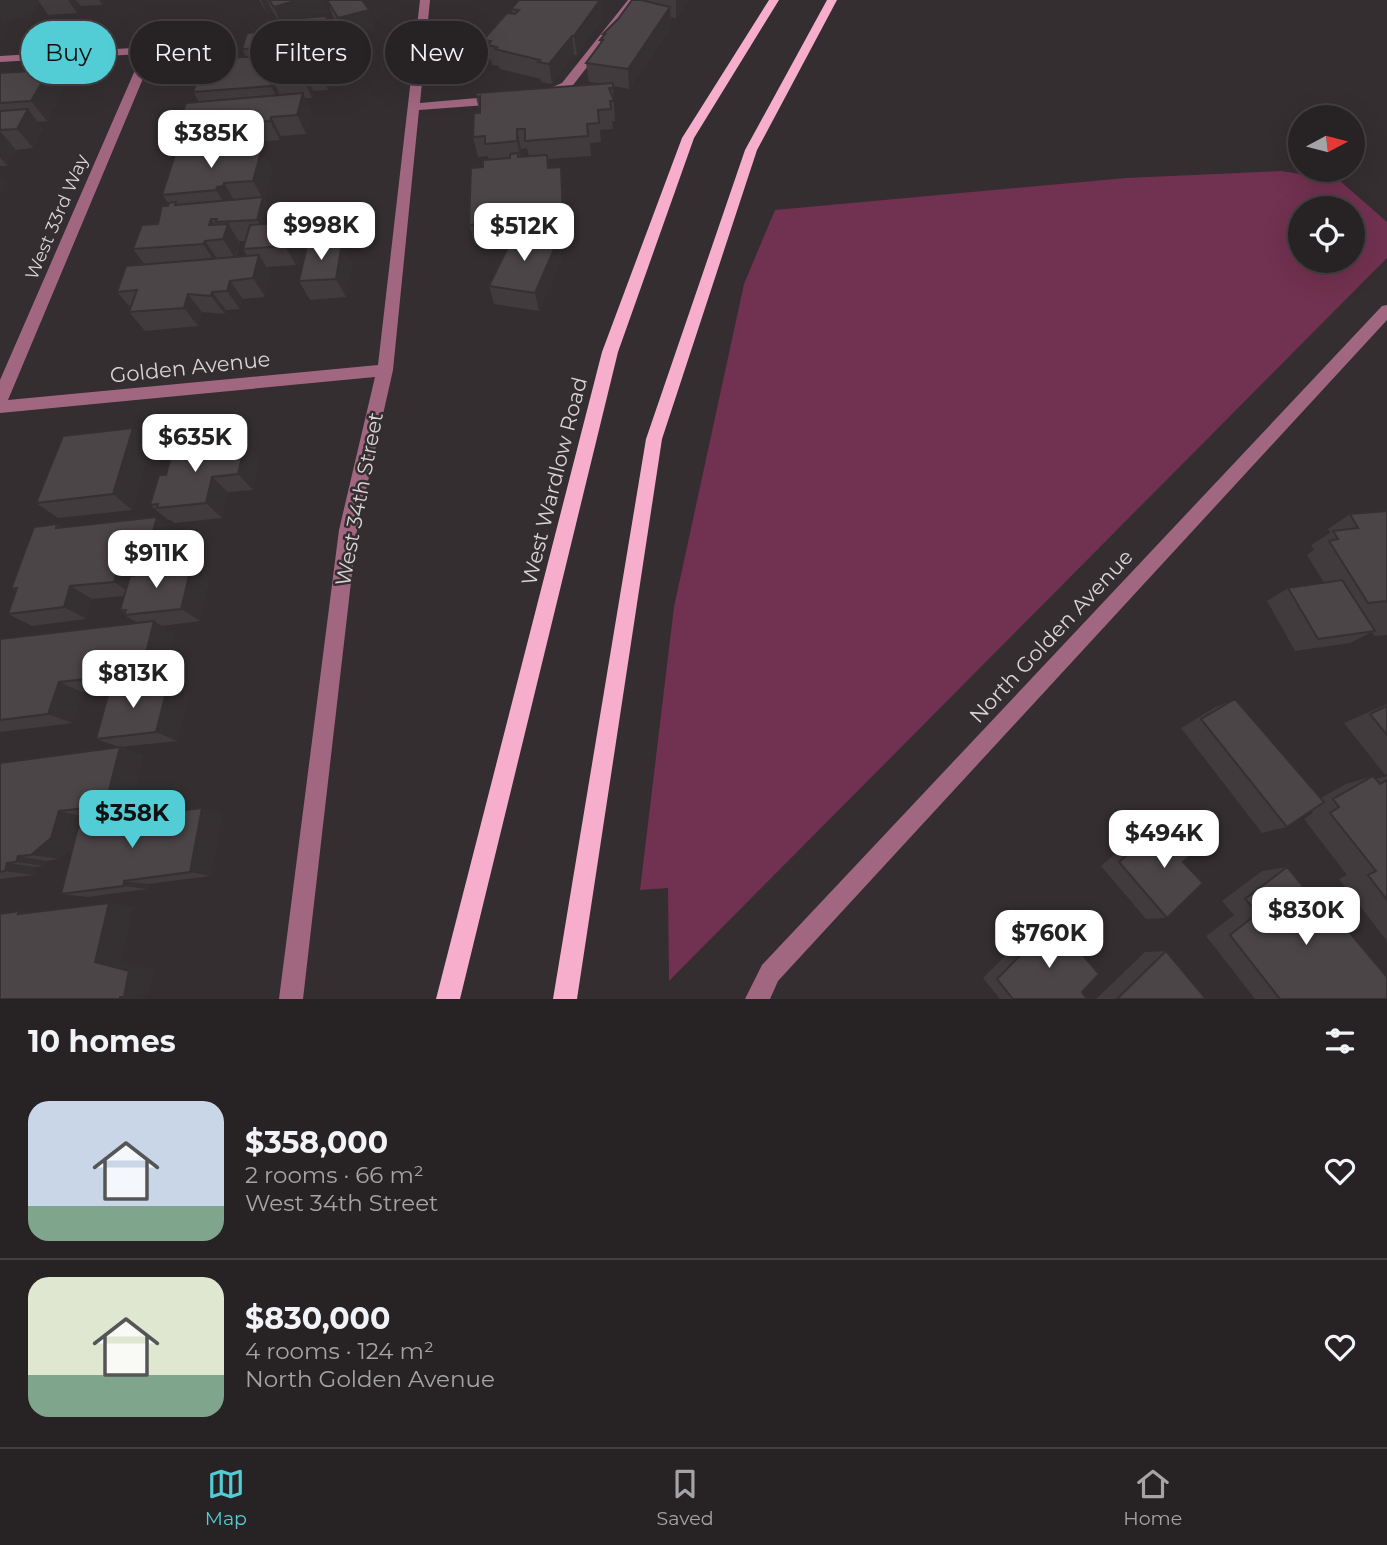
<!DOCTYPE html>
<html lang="en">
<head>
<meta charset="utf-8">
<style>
  body { margin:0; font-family:Montserrat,sans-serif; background:#332f31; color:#f1f3f6; height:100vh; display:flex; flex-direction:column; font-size:26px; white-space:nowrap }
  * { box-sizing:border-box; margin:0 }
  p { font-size:23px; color:#a4a4a6 }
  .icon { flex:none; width:38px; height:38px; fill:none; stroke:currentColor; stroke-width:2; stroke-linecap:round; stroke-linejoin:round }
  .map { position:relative; height:999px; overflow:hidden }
  .details { display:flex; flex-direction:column; background:#272224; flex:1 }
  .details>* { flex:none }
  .hud { position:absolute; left:21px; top:21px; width:700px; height:63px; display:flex; gap:14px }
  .needle { width:46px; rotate:83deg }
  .controls { position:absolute; left:1288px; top:105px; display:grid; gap:14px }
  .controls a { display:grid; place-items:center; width:77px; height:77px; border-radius:50%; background:#272224; box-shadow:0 7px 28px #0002,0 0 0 2px #433f41; font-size:35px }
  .price { position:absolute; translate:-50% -60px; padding:0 16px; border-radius:14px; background:#fff; color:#222; font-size:23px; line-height:46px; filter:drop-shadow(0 2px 4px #0008) }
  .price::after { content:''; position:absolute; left:50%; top:42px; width:21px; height:16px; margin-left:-10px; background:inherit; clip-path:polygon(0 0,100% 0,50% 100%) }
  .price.on { background:#52ccd5; color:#111 }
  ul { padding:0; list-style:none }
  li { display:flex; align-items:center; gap:21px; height:175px; padding:0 28px }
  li+li { border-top:2px solid #433f41 }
  li span { display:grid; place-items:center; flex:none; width:196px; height:140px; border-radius:21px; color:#555 }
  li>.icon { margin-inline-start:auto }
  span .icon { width:84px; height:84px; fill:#fffc; stroke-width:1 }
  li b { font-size:30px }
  h2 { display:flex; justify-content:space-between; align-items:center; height:84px; padding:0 28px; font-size:30px }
  .pill { padding:0 24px; border-radius:32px; background:#272224; box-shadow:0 7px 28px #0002,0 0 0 2px #433f41; font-size:24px; line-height:63px }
  .pill.on { background:#52ccd5; color:#111 }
  .dock { display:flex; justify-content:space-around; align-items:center; height:98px; border-top:2px solid #433f41; background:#272224; font-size:19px; color:#a4a4a6 }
  .dock a { display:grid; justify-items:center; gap:4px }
  .dock .on { color:#52ccd5 }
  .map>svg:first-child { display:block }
  .green { fill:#713150; fill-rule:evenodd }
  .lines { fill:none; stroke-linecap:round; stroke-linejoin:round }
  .minor { fill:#a26780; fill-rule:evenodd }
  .major { fill:#f7aecd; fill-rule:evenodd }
  .wall { fill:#413b3e; fill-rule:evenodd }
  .shaded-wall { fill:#353032 }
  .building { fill:#4c4548; stroke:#353032; stroke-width:2 }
  .labels { text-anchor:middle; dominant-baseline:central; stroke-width:5; stroke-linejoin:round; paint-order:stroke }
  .far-street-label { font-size:18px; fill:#d8d4d5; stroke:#342e30 }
  .street-label { font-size:21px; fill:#d8d4d5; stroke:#342e30 }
</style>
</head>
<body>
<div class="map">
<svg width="1387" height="999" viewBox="0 0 1387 999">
  <rect width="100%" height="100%" fill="#342e30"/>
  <path class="green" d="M1281 171 1339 180 1387 222V258L669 981 668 888 640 890 674 607 744 284 775 210 1126 178ZM1300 208H1353V261H1300Z"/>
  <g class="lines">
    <path class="minor" d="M420 0H430L420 103 500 96 506 100 500 104 419 110 393 370 357 530 303 999H279L339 530 375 377 0 413V380L142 54 0 62V56L149 47 155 50 8 400 378 365Z
      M628 0H639L570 89 549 98H541V92L562 83Z
      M1387 305V320L778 981 770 999H745L762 965 1382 306Z"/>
    <path class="major" d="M769 0H779L694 138 618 352 460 999H436L602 352 682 138Z
      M827 0H837L757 150 662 439 577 999H553L646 439 745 150Z"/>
  </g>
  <path class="wall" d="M0 0H105L102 5 81 6 77 13 48 15 40 3 31 16 1 21Z
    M259 0H323L328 11 312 17 327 16 333 32H339L347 51 344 63 328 64 331 72 328 90 313 91 312 98H305L312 113 306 134 281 136 280 140 250 143 248 149 272 167 264 199 274 216 272 223 292 222 302 241 296 265 267 267 271 274 265 297 243 299 240 309 226 310 225 314 202 312 198 326 145 331 129 312 131 308 117 292 145 265 133 249 158 224 168 206 169 204 162 195 186 154 174 136 199 102 193 92 246 57 242 49 278 20 273 12 267 13ZM239 241H246L243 249 247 256 236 257 240 243Z
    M327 0 375 29 346 37 333 17Z
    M600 0 602 19 577 55H574L552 84 541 82V79L500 69 499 66 492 65 491 60 488 59 483 40 512 13 511 9Z
    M632 0H690L676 18 671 17V27L629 89 613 86 615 121H612L613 129 600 130 601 142 590 143 591 156 548 159 549 168 564 186 566 237 551 238 558 240 562 259 539 311 494 304 489 286 511 241H507V248L487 250 485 243 475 244 469 225 483 167 489 160 488 156 478 157 473 137 480 113 476 97 600 84 589 82 586 63 601 43 600 40 603 36V34L618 19ZM527 148 529 156 521 157V149Z
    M0 73 63 90 47 121 37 122 43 129 33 148 16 150 7 166H0Z
    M352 262 346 297 310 300 299 281Z
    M133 428 150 445 132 510 58 518 36 503Z
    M245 443 259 459 253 490 228 492 222 518 174 523 171 520H168L150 505 166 475Z
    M1387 511V635L1374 636 1372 632 1350 643 1295 651 1267 601 1288 588 1324 583 1307 555 1314 550 1311 545 1330 533 1328 529 1350 514Z
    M57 524 61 527 175 531 166 563 142 566 141 569 192 564 209 577 200 621 161 626 174 634 162 682 189 691 177 741 120 747 143 755 129 812 85 817 82 826 96 825 110 816 132 821 202 808 222 814 211 876 148 884 147 889 88 897 61 894 72 848 59 859 46 861 45 866 36 867 34 875 0 879V763L119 747 96 739 109 689 82 692 73 723 0 732V639L138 623 124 615 125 613 120 610 124 596 92 599 86 619 32 626 8 614 16 591 11 589Z
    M1235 699 1321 798 1346 784 1373 776 1376 779 1387 776V941L1339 879 1347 875 1304 819 1313 813 1311 811 1287 827 1262 833 1181 728 1214 708Z
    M1387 704V774L1385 775 1344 723Z
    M1180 828 1183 862 1167 918 1146 919 1101 866 1137 835 1156 829 1160 834Z
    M1287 867 1321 908 1328 907 1387 999H1255L1206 936 1234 915 1222 901 1262 871Z
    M1054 921 1082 992 1087 999H1000L983 978 1039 922Z
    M1166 951 1206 999H1096L1145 952Z"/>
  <path class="shaded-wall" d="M0 0H38L40 3 31 16 1 21Z
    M68 0H76L81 6 77 13Z
    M99 0H105L102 5Z
    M261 0H267L273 12 267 13Z
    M298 0H323L328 11 318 16 282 27 274 7Z
    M600 0 602 19 577 55 574 36Z
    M676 0H690L676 18Z
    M670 7 671 27 629 89 628 69Z
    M369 10 375 29 346 37 338 18Z
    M327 16 334 36 323 33Z
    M339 32 347 51 344 63 337 44Z
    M572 36 574 55 552 84 549 64Z
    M323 53 331 72 328 90 320 70Z
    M49 70 63 90 47 121 31 101Z
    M305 71 313 91 312 98 303 78Z
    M273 80 282 100 281 106 271 86Z
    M303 93 312 113 306 134 297 115Z
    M28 109 43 129 33 148 17 129Z
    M271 117 281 136 280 140 270 121Z
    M240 123 250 143 248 151 237 131Z
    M517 129 521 149V161L517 141Z
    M0 131 16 150 7 166 0 157Z
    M262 148 272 167 264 199 274 216 268 239 257 220 263 199 253 181Z
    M561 167 564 186 566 237 563 217Z
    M0 173 7 181 0 195Z
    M224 183 236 203 228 209 216 190 217 187Z
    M211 219 223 238 228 224 240 243 235 258 223 239 209 225Z
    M292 222 302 241 296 265 285 246Z
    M502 222 507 241V248L502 229Z
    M558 240 562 259 539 311 535 293Z
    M205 241 218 260 216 263 203 244Z
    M342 243 352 262 346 297 336 279Z
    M259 255 271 274 265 297 253 278Z
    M230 281 243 299 240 309 227 291Z
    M212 292 226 310 225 314 211 296Z
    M188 294 202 312 198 326 184 308Z
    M133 428 150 445 132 510 113 494Z
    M245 443 259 459 253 490 238 474Z
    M212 477 228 492 222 518 206 503Z
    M157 517 175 531 166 563 148 549Z
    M123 552 142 566 134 595 114 582Z
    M192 564 209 577 200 621 181 609Z
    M70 586 92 599 86 619 64 607Z
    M154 621 174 634 162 684 141 673Z
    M169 681 189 691 177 741 156 732Z
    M59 682 82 692 73 723 48 714Z
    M120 747 143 755 129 812 105 806Z
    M202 808 222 814 211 876 190 872Z
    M59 811 85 817 78 843 59 859 31 855Z
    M110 816 134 822 108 824Z
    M18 856 46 861 45 866 16 862Z
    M7 863 36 867 34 875 5 871Z
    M124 881 148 884 147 889 123 886Z
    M109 903 134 906 121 962 155 970 149 995 124 997 95 962Z
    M19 911 48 913 18 914Z
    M146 996 145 999H120V997Z"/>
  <path class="building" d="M269 0H298L274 7Z
    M327 0H362L369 10 338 18Z
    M519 0H600L574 36H572L549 64 538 62 540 60 495 49 497 47 488 45 491 41 483 40 507 13 515 14 519 10 511 9Z
    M632 0H641L670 7 628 69 586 63 603 40H600L605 34H603L618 19Z
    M327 16 323 33 339 32 337 44 242 49 247 33 262 32 266 21Z
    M323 53 320 70 305 71 303 78 273 80 271 86 193 92 205 59Z
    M49 70 31 101 0 103V73Z
    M613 83V88H609L614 101H610L611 109 598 110 599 123 587 124 588 136 525 141V129H517V141L485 144V136L473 137 474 113H480V96L476 97V93Z
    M303 93 297 115 271 117 270 121 240 123 237 131 174 136 186 103Z
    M28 109 17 129 0 130V111Z
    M262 148 253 181 224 183 223 186 217 187 216 190 162 195 175 155Z
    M518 153V157L547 155 548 168 561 167 563 217 548 219V225L527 227V220L502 222V229L481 231V224L469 225 471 168 483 167V160L510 158V154Z
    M263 197 257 220 216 222 217 219H211L209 225 228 224 223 239 205 241 203 244 133 249 142 225 158 224 162 206H168L169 203 176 202 175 205Z
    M292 222 285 246 243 249 250 225Z
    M515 233 558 240 535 293 489 286Z
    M342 243 336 279 299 281 307 246Z
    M259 255 253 278 230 281 227 291 212 292 211 296 188 294 184 308 129 312 137 290 117 292 126 266Z
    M133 428 113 494 36 503 63 436Z
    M245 443 238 474 212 477 206 503 157 508 158 504 150 505 159 475H166L173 449Z
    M1387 511V602L1386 601 1368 603 1329 541 1338 539 1333 531 1358 528 1350 514Z
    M157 517 148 549 123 552 114 582 70 586 64 607 8 614 17 588 11 589 34 527 57 524 56 528Z
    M192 564 181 609 124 615 126 610H120L130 576H134L136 569Z
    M1342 580 1375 631 1318 639 1288 588Z
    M154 621 141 673 59 682 48 714 0 720V639Z
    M169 681 156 732 96 739 110 688Z
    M1235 699 1324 802 1287 827 1201 719Z
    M1387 706V735L1370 714Z
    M120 747 105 806 59 811 51 838 31 855 18 856 16 862 7 863 5 871 0 872V763Z
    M1373 776 1380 784 1387 780V900L1368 875 1376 871 1330 813 1339 807 1333 799Z
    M202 808 190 872 124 881 123 886 61 894 78 827 96 825 98 818 110 816 108 824 136 820 137 816Z
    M1180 828 1198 848 1183 862 1203 883 1167 918 1119 862 1156 829 1165 840Z
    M1287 867 1324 911 1328 907 1387 977V999H1280L1230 935 1258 913 1245 899Z
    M109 903 95 962 129 971 124 997H120V999H0V914L19 911 18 914Z
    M1054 921 1099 974 1082 992 1087 999H1013L997 979Z
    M1166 951 1206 999H1117Z"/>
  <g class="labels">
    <g class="far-street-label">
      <text transform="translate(57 217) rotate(-67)">West 33rd Way</text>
    </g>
    <g class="street-label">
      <text transform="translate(190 367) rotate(-6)">Golden Avenue</text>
      <text transform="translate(554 481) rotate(-76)">West Wardlow Road</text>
      <text transform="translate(359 499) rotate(-79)">West 34th Street</text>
      <text transform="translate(1051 636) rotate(-47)">North Golden Avenue</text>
    </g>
  </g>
</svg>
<div class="controls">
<a><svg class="needle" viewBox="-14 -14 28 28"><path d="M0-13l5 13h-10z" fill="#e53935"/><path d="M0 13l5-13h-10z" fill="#a4a4a6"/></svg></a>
<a><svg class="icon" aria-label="locate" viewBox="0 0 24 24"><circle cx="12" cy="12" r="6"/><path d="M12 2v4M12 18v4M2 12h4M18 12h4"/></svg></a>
</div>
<b class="price" style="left:211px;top:170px">$385K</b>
<b class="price" style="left:321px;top:262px">$998K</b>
<b class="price" style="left:524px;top:263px">$512K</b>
<b class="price" style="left:195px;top:474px">$635K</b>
<b class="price" style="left:156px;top:590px">$911K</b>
<b class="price" style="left:133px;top:710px">$813K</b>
<b class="price on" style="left:132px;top:850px">$358K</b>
<b class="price" style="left:1164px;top:870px">$494K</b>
<b class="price" style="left:1306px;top:947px">$830K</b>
<b class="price" style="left:1049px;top:970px">$760K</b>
<div class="hud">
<a class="pill on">Buy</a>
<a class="pill">Rent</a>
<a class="pill">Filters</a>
<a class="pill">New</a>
</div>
</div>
<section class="details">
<h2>10 homes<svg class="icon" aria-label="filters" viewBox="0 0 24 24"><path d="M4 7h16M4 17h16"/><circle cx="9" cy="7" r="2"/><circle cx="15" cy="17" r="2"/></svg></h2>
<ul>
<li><span style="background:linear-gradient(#c9d6e8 75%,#7fa58c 0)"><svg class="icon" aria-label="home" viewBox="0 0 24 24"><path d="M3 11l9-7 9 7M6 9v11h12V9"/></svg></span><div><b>$358,000</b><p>2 rooms · 66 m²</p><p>West 34th Street</p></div><svg class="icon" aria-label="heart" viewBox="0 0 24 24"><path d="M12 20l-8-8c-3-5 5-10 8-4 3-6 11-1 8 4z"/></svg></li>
<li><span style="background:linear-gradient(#dfe7d0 70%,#7fa58c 0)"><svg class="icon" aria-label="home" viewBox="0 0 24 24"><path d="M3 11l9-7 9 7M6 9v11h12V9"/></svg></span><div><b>$830,000</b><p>4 rooms · 124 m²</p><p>North Golden Avenue</p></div><svg class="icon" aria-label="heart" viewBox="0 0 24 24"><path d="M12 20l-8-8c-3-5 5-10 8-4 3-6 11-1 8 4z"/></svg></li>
</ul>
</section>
<nav class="dock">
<a class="on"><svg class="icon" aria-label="map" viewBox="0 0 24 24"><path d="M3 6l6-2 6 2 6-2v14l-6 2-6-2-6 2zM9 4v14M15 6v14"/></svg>Map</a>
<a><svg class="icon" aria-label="saved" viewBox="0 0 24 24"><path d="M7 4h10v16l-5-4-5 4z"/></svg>Saved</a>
<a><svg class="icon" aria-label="home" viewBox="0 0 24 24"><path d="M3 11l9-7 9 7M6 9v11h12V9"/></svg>Home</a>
</nav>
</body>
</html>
